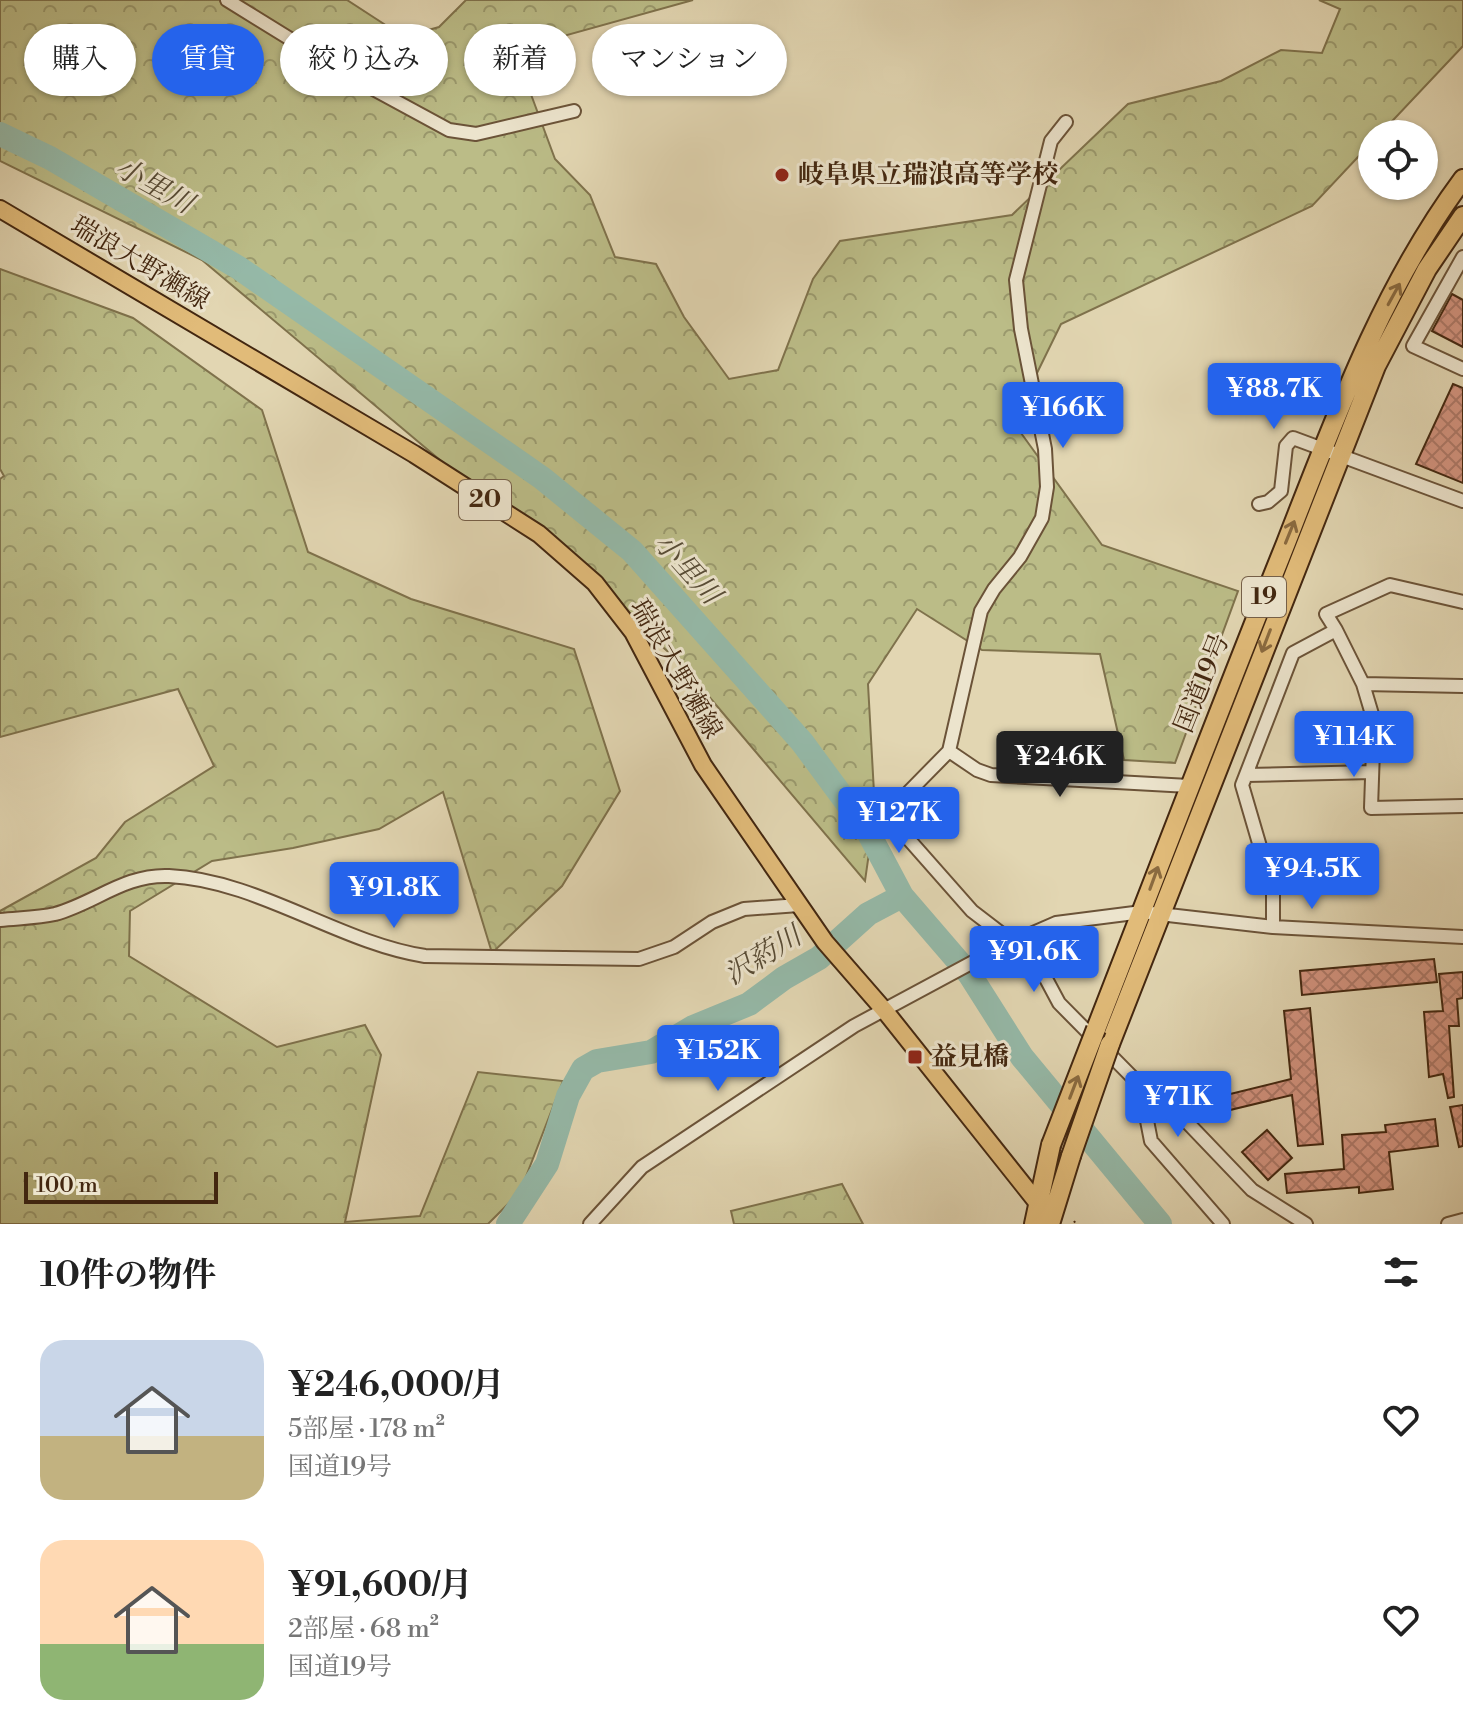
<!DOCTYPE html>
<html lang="ja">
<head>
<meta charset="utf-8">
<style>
  body { margin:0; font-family:"Libre Bodoni","Noto Serif JP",serif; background:#f6f6f6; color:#222; height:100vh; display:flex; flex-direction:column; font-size:30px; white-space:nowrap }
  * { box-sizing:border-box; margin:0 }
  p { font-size:26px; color:#767676 }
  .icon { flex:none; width:44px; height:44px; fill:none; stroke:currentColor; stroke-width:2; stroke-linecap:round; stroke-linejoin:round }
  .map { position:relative; height:1224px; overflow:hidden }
  .drawer { display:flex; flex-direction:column; background:#fff; flex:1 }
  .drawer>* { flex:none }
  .guide { position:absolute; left:24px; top:24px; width:800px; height:72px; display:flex; gap:16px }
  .controls { position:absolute; left:1358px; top:120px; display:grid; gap:16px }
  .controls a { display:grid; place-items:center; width:80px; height:80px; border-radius:50%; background:#fff; box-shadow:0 2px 6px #0004; font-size:40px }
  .scale { position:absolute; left:24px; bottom:20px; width:194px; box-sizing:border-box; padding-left:8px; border:4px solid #432710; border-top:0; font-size:22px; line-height:28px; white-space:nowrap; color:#432710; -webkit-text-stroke:6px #ece4cd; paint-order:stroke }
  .price { position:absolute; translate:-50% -68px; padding:0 18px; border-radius:8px; background:#2563eb; color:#fff; font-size:26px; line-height:52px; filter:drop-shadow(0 2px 4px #0008) }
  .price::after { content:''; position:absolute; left:50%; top:48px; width:24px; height:18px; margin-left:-12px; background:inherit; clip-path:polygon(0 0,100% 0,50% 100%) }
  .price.current { background:#222; color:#fff }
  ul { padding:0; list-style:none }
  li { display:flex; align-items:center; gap:24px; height:200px; padding:0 40px }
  li span { display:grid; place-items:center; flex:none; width:224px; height:160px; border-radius:24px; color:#555 }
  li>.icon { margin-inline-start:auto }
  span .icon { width:96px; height:96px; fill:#fffc; stroke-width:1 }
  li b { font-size:34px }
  h2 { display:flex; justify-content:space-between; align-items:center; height:96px; padding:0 40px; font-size:34px }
  .pill { padding:0 28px; border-radius:36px; background:#fff; box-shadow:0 2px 6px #0004; font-size:28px; line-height:72px }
  .pill.current { background:#2563eb; color:#fff }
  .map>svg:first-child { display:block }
  .forest { fill:url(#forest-crowns); stroke:#7f724c; stroke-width:2 }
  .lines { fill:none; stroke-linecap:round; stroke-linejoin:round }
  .river { stroke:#95b9a8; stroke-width:24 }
  .building { fill:url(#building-cross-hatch); stroke:#432710; stroke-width:2 }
  .minor-casing { stroke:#6b5338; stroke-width:16 }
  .major-casing { stroke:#432710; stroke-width:20 }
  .highway-casing { stroke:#432710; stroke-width:22 }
  .path { stroke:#432710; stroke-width:2; stroke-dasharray:2 4; stroke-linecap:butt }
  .minor { stroke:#ece4cd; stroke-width:12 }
  .major { stroke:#e1bb79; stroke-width:16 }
  .highway { stroke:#e1bb79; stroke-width:18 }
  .highway-bridge-casing { stroke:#432710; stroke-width:22; stroke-linecap:butt }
  .highway-bridge { stroke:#e1bb79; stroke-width:18 }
  .oneway { stroke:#8a6a3f }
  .poi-dot { fill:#8f2418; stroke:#ece4cd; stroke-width:3 }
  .labels { text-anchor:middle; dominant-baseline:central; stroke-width:6; stroke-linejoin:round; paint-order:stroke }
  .shield { fill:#ece4cd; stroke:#766049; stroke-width:2 }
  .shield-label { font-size:24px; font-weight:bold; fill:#432710 }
  .poi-label { font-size:26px; font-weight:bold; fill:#432710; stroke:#ece4cd; text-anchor:start }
  .street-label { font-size:26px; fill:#432710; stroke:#ece4cd }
  .water-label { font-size:28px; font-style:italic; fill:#584c36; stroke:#ece4cd }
</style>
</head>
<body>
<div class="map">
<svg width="1463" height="1224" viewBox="0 0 1463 1224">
  <defs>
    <pattern id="forest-crowns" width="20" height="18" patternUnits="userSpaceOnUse" patternTransform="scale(2)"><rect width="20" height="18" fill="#bbbc87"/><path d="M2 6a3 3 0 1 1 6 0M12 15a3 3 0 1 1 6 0" fill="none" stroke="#9a996d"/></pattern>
    <pattern id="building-cross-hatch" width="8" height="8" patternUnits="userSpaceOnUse" patternTransform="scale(2)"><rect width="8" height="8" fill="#d3937f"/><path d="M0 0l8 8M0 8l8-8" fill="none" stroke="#ad7867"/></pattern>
  </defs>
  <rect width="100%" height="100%" fill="#e2d6b2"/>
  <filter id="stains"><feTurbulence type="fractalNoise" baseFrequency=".0025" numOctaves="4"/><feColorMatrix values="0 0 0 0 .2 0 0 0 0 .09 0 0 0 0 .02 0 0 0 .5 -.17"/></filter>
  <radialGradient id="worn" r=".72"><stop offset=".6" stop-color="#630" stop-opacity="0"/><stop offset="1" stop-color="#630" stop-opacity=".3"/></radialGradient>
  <path class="forest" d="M0 0H347L404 37 439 27 466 0H693L556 38 526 81 555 159 590 195 615 257 656 264 684 317 729 379 778 370 813 279 840 241 1012 215 1128 104 1221 81 1281 50 1322 53 1340 9 1319 0H1463V46L1380 134H1372V142L1312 206 1061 324 1013 422 1102 545 1238 591 1175 763 1124 760 1100 654 982 650 917 609 868 684 875 811 865 881 678 660 202 260 0 161Z
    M0 269 133 318 262 410 308 552 411 599 574 649 620 791 562 886 492 953 443 792 379 829 293 848 212 861 130 911 129 956 277 1047 365 1025 381 1055 345 1222 420 1216 478 1072 563 1081 520 1192 488 1224H0V911L96 858 125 822 214 766 178 689 0 737V479L4 476 0 469Z
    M842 1184 863 1224H734L731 1211Z"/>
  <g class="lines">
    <path class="river" d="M0 134 50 158 239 268 542 478 632 551 802 742 867 830 902 896 970 975 1022 1057 1160 1224
      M508 1224 547 1164 568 1096 583 1069 597 1061 651 1052 693 1027 749 1004 784 978 819 958 868 914 902 896"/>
  </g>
  <path class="building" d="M1452 294 1463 300V347L1432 331Z
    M1453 384 1463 388V483L1416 464Z
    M1434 959 1437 982 1302 995 1300 971Z
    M1463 972V998L1457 999 1459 1026H1449L1454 1097 1448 1098 1443 1074 1429 1077 1424 1012 1443 1011 1439 974Z
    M1310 1008 1323 1144 1298 1146 1292 1095 1226 1111 1222 1096 1291 1079 1284 1011Z
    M1463 1105V1146L1459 1147 1450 1107Z
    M1435 1119 1438 1146 1389 1152 1393 1189 1359 1193V1187L1287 1193 1285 1174 1344 1169 1342 1135 1386 1132 1385 1125Z
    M1267 1130 1292 1158 1268 1180 1242 1152Z"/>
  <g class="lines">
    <defs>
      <path id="minor" d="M227 0 355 79 449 130 476 134 574 111
        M1066 122 1051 141 1016 280 1021 329 1045 449 1047 487 1042 518 1020 557 994 589 981 611 949 751 895 806 897 826 972 911 1036 960 1059 1003 1140 1085 1163 1097 1252 1190 1306 1224
        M1463 257 1413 346 1463 369
        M1259 504 1268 502 1281 491 1286 446 1293 438 1463 501
        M1336 630 1363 684 1374 721 1371 808 1463 806
        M1363 684 1463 686
        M949 751 977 770 991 775 1189 786
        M1246 775 1372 772
        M0 920C18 918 38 918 55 914 95 903 125 874 169 876 257 880 340 943 425 956L639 959 674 947 712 922 744 909 799 905
        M1273 927V891L1242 785 1293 653 1336 630 1326 614 1390 585 1463 602
        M1140 1085 1151 1141 1223 1224
        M590 1224 642 1167 854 1026 1001 947 1056 923 1142 912 1273 927 1463 937
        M1448 1224 1463 1220"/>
      <path id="major" d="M0 209 414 454 539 534 595 583 633 632 703 765 825 942 885 1011 1044 1211"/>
      <path id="highway" d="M1096 1029C1159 867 1221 705 1286 543 1335 418 1382 288 1463 179
        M1110 1044 1376 366 1427 269 1463 216
        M1034 1224 1051 1145
        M1050 1224 1071 1156"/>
    </defs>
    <use href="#minor" class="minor-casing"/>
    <use href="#major" class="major-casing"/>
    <use href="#highway" class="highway-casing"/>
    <path class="path" d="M1074 1221 1076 1224"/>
    <use href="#minor" class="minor"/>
    <use href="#major" class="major"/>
    <use href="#highway" class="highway"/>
    <defs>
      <path id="highway-bridge" d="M1051 1145 1096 1029
        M1071 1156 1110 1044"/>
    </defs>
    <use href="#highway-bridge" class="highway-bridge-casing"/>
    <use href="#highway-bridge" class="highway-bridge"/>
  </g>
  <defs><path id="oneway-shaft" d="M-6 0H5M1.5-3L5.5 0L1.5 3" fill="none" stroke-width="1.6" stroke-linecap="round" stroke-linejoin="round" transform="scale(2)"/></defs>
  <g class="oneway">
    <use href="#oneway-shaft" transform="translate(1394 294) rotate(-61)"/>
    <use href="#oneway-shaft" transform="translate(1290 532) rotate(-68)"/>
    <use href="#oneway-shaft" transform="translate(1266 641) rotate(111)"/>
    <use href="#oneway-shaft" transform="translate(1154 878) rotate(-70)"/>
    <use href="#oneway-shaft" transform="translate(1074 1087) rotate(-69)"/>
  </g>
  <g class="poi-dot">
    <circle cx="782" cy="175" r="8"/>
    <rect x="907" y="1049" width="16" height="16" rx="4"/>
  </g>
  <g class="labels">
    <g class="shield">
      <rect x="459" y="480" width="52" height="40" rx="6"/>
      <rect x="1242" y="577" width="44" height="40" rx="6"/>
    </g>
    <g class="shield-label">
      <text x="485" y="500">20</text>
      <text x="1264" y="597">19</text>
    </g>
    <g class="poi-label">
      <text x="798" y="175">岐阜県立瑞浪高等学校</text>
      <text x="931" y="1057">益見橋</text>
    </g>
    <g class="street-label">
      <text transform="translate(140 263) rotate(31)">瑞浪大野瀬線</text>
      <text transform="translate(676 669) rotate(60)">瑞浪大野瀬線</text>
      <text transform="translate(1202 683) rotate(-68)">国道19号</text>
    </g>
    <g class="water-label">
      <text transform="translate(154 186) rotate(29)">小里川</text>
      <text transform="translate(687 569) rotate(48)">小里川</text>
      <text transform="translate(763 956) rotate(-32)">沢葯川</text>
    </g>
  </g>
  <rect width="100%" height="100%" filter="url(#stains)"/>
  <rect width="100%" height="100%" fill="url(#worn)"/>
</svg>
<div class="controls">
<a><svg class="icon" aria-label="locate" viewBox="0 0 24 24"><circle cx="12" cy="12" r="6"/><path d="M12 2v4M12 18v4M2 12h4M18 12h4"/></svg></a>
</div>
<div class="scale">100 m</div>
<b class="price" style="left:1274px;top:431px">¥88.7K</b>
<b class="price" style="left:1063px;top:450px">¥166K</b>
<b class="price" style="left:1354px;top:779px">¥114K</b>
<b class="price current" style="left:1060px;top:799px">¥246K</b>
<b class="price" style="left:899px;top:855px">¥127K</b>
<b class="price" style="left:1312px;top:911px">¥94.5K</b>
<b class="price" style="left:394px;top:930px">¥91.8K</b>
<b class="price" style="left:1034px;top:994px">¥91.6K</b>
<b class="price" style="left:718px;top:1093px">¥152K</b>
<b class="price" style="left:1178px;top:1139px">¥71K</b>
<div class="guide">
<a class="pill">購入</a>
<a class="pill current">賃貸</a>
<a class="pill">絞り込み</a>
<a class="pill">新着</a>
<a class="pill">マンション</a>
</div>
</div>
<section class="drawer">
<h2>10件の物件<svg class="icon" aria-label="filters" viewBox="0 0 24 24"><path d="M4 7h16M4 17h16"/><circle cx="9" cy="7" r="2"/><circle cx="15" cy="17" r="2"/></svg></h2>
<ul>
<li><span style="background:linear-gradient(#c9d6e8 60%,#c2b280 0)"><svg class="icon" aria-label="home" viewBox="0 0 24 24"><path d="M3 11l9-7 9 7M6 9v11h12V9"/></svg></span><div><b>¥246,000/月</b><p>5部屋 · 178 m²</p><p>国道19号</p></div><svg class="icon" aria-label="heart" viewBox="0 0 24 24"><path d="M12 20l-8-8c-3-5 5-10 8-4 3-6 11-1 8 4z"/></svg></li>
<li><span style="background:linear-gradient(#ffd9b3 65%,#8fb573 0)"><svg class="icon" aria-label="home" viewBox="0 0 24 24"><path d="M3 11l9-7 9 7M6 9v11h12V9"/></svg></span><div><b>¥91,600/月</b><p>2部屋 · 68 m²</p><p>国道19号</p></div><svg class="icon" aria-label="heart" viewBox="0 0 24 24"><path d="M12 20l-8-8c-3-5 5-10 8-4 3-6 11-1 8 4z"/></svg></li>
</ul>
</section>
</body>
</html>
